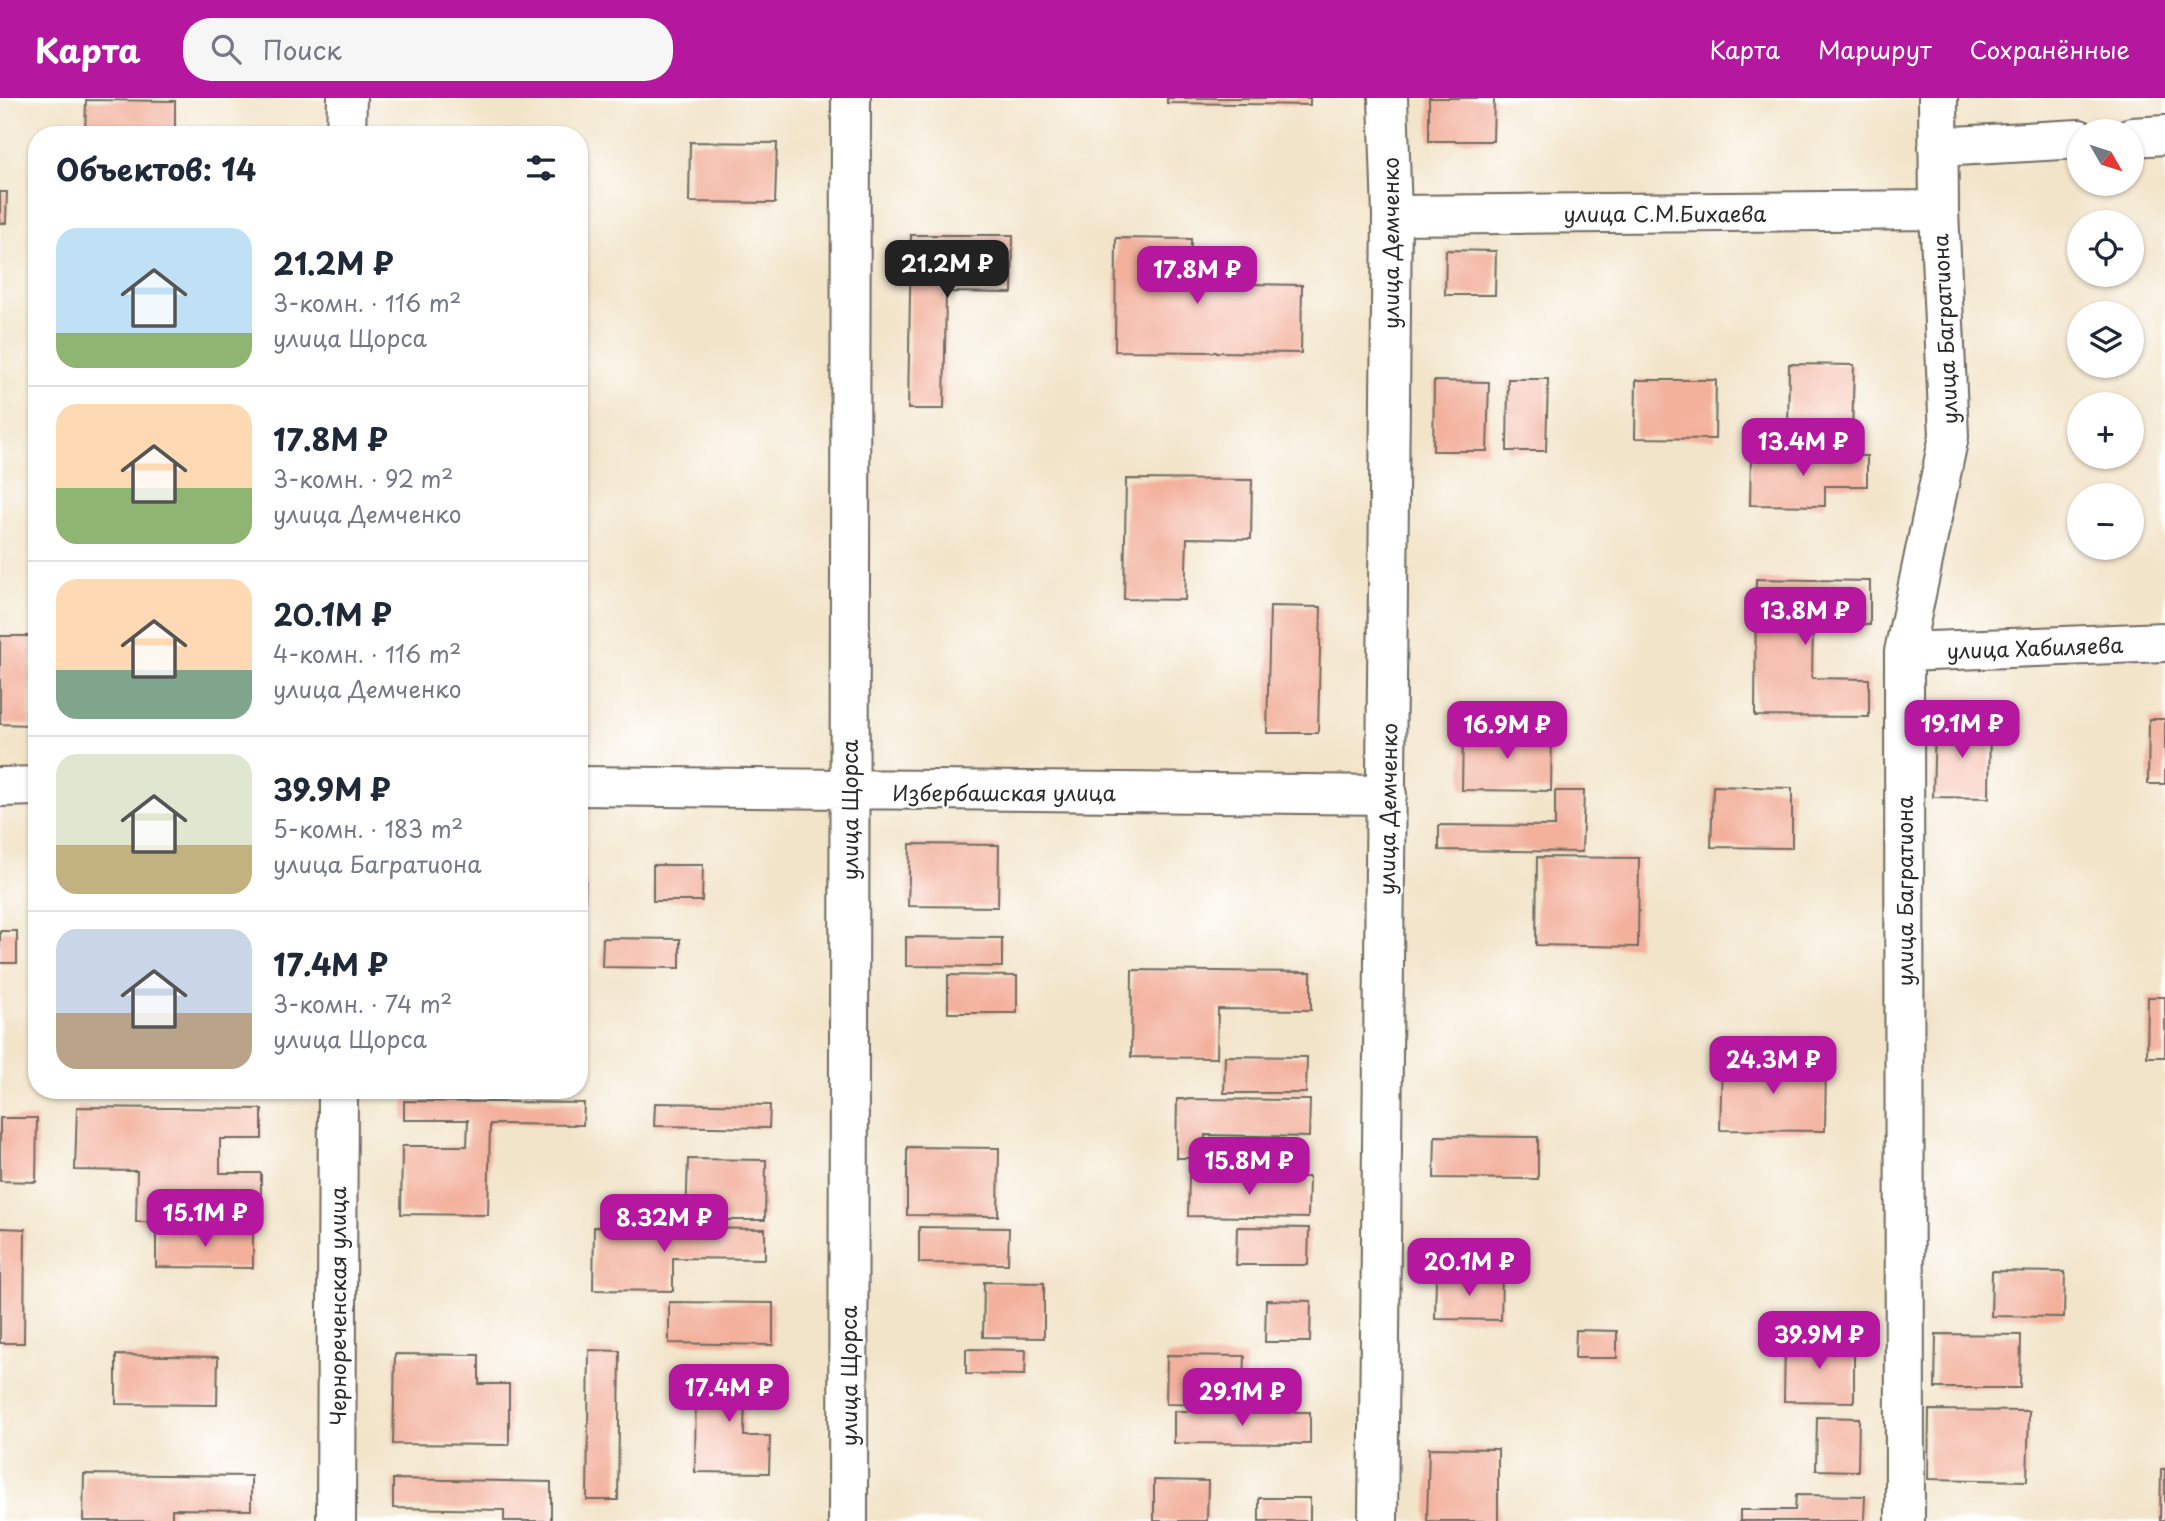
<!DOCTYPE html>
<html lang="ru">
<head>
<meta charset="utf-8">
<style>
  body { margin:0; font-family:"Playpen Sans",sans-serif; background:#f6f6f7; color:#1f2937; height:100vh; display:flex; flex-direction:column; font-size:26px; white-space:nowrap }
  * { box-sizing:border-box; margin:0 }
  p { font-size:23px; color:#747a83 }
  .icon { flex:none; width:38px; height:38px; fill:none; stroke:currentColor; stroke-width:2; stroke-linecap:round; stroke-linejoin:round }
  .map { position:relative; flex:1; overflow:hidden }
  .details { position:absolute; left:28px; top:28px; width:560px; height:973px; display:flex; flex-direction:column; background:#fff; border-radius:28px; box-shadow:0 2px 5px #0004 }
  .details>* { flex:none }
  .needle { width:46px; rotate:129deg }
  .buttons { position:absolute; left:2067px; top:21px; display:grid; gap:14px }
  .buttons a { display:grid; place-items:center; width:77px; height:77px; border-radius:50%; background:#fff; box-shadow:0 2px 5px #0004; font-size:35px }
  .price { position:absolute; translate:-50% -60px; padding:0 16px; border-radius:14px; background:#b5179e; color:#fff; font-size:23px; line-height:46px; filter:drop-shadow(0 2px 4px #0008) }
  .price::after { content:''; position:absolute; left:50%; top:42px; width:21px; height:16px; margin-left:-10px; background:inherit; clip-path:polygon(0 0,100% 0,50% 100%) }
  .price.current { background:#222; color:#fff }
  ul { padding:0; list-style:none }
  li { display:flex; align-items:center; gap:21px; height:175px; padding:0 28px }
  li+li { border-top:2px solid #e0e1e3 }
  li span { display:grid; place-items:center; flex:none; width:196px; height:140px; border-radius:21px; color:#555 }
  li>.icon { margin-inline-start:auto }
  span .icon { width:84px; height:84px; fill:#fffc; stroke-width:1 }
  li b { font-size:30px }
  h2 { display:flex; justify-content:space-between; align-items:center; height:84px; padding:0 28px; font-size:30px }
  header { display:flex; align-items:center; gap:42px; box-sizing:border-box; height:98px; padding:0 35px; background:#b5179e; color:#fff }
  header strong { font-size:33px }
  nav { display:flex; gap:38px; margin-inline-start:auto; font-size:24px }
  .search { width:490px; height:63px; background:#f6f6f7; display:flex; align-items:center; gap:18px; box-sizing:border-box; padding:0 24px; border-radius:28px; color:#747a83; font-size:26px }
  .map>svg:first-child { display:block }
  .building { fill:#f3b19c }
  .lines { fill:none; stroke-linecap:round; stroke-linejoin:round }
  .minor-casing { stroke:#716c62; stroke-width:42 }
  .tertiary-casing { stroke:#716c62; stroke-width:42 }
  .minor { stroke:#fff; stroke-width:38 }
  .tertiary { stroke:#fff; stroke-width:38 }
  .labels { text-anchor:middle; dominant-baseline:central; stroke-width:5; stroke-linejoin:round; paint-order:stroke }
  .street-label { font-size:21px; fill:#2b2b2b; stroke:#fff }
</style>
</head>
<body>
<header>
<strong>Карта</strong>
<div class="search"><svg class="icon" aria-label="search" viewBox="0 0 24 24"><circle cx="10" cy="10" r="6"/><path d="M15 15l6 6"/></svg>Поиск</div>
<nav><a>Карта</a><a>Маршрут</a><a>Сохранённые</a></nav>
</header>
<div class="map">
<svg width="2165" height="1423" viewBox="0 0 2165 1423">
  <rect width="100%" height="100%" fill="#fff"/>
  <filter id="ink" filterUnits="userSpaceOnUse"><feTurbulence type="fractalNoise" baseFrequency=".0143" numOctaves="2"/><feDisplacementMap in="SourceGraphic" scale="14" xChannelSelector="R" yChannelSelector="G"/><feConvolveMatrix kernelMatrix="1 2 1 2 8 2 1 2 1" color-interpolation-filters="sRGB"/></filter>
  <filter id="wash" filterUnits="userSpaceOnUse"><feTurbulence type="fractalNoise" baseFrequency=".00686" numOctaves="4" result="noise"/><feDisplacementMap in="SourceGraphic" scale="28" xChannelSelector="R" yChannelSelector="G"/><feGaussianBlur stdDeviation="1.57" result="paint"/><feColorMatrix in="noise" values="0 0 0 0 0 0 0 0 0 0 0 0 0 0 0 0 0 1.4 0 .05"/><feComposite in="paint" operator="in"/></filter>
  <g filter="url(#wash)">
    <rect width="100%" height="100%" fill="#f2e4c9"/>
    <g id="blocks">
      <path class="building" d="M1167 0H1310V7L1167 5Z
        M1429 0H1494L1493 43H1429Z
        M86 2 175 3V37H85Z
        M690 44 777 45 775 105 689 104Z
        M0 94H7L6 125H0Z
        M911 137H1013L1012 195 946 194 944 311H908Z
        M1116 140 1191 141 1190 185 1302 187 1301 255 1115 253Z
        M1446 152 1496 153 1495 197H1445Z
        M1789 266 1854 267 1852 338 1788 337Z
        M1508 281H1548L1546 353H1507Z
        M1636 282H1716L1715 341 1635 340Z
        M1434 283 1489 284 1487 353H1433Z
        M1751 357 1867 358V388H1825V408L1750 407Z
        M1126 381 1252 382 1251 441 1187 440 1185 502 1124 501Z
        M579 399 586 400 584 498H579Z
        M1756 481 1870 483V527L1813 526 1812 580 1869 581V619L1755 618Z
        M1270 508 1321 509 1318 635H1267Z
        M0 538H31L29 627 0 626Z
        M2149 621H2165V686H2148Z
        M1935 625H1990L1989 700 1933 699Z
        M1463 632 1552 633 1551 693 1462 692Z
        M1713 688 1792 690V750L1711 749Z
        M1555 693H1584L1582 754 1439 752V727L1555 728Z
        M910 746 999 747 998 809 908 808Z
        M579 752H586L585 805H579Z
        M1537 759 1639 760 1638 849 1536 847Z
        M653 767H703L702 803H653Z
        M0 833H17V865H0Z
        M906 839 1002 840V869L906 868Z
        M603 840 680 841V870L602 869Z
        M1132 872 1311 874V912L1218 911 1217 960 1131 959Z
        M948 877 1017 878V915H948Z
        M2148 899H2165V959H2147Z
        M1225 958 1307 959 1306 995H1224Z
        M1722 963 1826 964 1825 1033 1720 1032Z
        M126 992H263V998L126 996Z
        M1177 1001 1310 1002 1309 1039 1205 1037V1060H1176Z
        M404 1003 584 1005 583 1027 490 1026 488 1117 401 1116 402 1048H467L468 1022H404Z
        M655 1005 770 1007 769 1030 654 1028Z
        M77 1009 262 1011V1041H220V1075H261V1126L136 1124 137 1073 75 1072Z
        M0 1020H37L36 1084 0 1083Z
        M1435 1038 1538 1039V1081L1434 1080Z
        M907 1049 999 1050 998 1118 907 1117Z
        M688 1061 766 1062 765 1122H686Z
        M1189 1078 1309 1079 1308 1120 1188 1118Z
        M594 1129 765 1131V1161L673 1160V1193L593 1192Z
        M919 1129 1009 1130 1008 1166 919 1165Z
        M1237 1129 1309 1130 1308 1167H1236Z
        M0 1130 25 1131 24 1245H0Z
        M156 1132 253 1133V1170L156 1169Z
        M1992 1173 2065 1174 2064 1219 1991 1218Z
        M1436 1179H1502L1501 1222 1435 1221Z
        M984 1184 1044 1185V1240L983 1239Z
        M1266 1202 1311 1203 1310 1244H1265Z
        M669 1204 773 1205V1247L669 1245Z
        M1576 1232 1617 1233V1260H1575Z
        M1936 1236 2021 1237 2020 1290H1935Z
        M1785 1241 1854 1242V1304L1784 1303Z
        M966 1251 1026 1252 1025 1277 966 1276Z
        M589 1252 620 1253 618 1402H587Z
        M395 1256 479 1257V1286H509V1347L393 1346Z
        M116 1257 218 1259 217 1307 116 1306Z
        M1167 1257 1245 1258 1243 1307 1166 1306Z
        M696 1274 771 1275 770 1296H745L744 1338H770L769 1375 695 1374Z
        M1929 1312 2029 1313 2027 1383 1928 1381Z
        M1174 1313 1310 1314V1346L1174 1345Z
        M1817 1319 1859 1320 1858 1373 1816 1372Z
        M1429 1350 1498 1351V1423H1427Z
        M2161 1371H2165V1423H2160Z
        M84 1376 251 1378V1412L172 1411V1423H83Z
        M393 1381 551 1384V1423H504V1412L393 1410Z
        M1154 1382 1208 1383 1207 1423H1154Z
        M1796 1397 1865 1398 1864 1423H1740V1412H1795Z
        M1259 1400H1310V1423H1259Z"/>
    </g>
  </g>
  <g filter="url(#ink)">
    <use href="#blocks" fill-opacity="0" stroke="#716c62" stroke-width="2"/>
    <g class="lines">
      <defs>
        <path id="minor" d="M346 37 347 0
          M2132 39 2165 37
          M1938 49 2079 41
          M1392 117 1939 112
          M1904 554 2165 544
          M579 688 1387 697
          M0 689 37 688
          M336 1423 338 992
          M848 1423 851 0
          M1905 1423 1904 554 1949 338 1939 112 1938 0"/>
        <path id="tertiary" d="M1378 1423 1392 117 1388 0"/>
      </defs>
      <use href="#minor" class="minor-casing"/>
      <use href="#tertiary" class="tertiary-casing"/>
      <use href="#minor" class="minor"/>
      <use href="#tertiary" class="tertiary"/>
    </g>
  </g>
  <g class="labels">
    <g class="street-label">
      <text x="1665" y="115">улица С.М.Бихаева</text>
      <text transform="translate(1390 145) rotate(-90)">улица Демченко</text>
      <text transform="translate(1944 231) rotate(-93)">улица Багратиона</text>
      <text transform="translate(2035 549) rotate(-2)">улица Хабиляева</text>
      <text x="1004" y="694">Избербашская улица</text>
      <text transform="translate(1387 711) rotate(-89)">улица Демченко</text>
      <text transform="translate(849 712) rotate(-90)">улица Щорса</text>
      <text transform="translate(1904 793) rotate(-90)">улица Багратиона</text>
      <text transform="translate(337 1208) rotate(-90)">Чернореченская улица</text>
      <text transform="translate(848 1278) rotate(-90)">улица Щорса</text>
    </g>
  </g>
</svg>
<div class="buttons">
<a><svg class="needle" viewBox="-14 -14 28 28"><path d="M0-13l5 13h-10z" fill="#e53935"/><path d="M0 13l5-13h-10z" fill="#747a83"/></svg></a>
<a><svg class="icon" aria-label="locate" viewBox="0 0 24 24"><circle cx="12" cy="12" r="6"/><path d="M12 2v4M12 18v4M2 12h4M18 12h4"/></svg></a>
<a><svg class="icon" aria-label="layers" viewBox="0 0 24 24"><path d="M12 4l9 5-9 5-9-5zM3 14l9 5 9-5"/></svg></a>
<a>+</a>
<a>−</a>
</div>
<b class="price current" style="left:947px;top:202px">21.2M ₽</b>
<b class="price" style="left:1197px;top:208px">17.8M ₽</b>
<b class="price" style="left:1803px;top:380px">13.4M ₽</b>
<b class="price" style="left:1805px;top:549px">13.8M ₽</b>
<b class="price" style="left:1962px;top:662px">19.1M ₽</b>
<b class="price" style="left:1507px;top:663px">16.9M ₽</b>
<b class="price" style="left:1773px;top:998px">24.3M ₽</b>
<b class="price" style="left:1249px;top:1099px">15.8M ₽</b>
<b class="price" style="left:205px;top:1151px">15.1M ₽</b>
<b class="price" style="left:664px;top:1156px">8.32M ₽</b>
<b class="price" style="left:1469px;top:1200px">20.1M ₽</b>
<b class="price" style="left:1819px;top:1273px">39.9M ₽</b>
<b class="price" style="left:729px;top:1326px">17.4M ₽</b>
<b class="price" style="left:1242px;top:1330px">29.1M ₽</b>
<section class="details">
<h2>Объектов: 14<svg class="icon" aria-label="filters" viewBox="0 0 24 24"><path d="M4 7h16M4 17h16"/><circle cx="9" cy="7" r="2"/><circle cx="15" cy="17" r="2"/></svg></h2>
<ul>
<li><span style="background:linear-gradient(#bfe0f5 75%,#8fb573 0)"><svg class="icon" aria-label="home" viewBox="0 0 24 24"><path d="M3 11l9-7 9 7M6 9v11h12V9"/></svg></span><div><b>21.2M ₽</b><p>3-комн. · 116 m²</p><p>улица Щорса</p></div></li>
<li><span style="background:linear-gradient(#ffd9b3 60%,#8fb573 0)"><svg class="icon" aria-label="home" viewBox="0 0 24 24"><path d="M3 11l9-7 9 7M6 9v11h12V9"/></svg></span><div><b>17.8M ₽</b><p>3-комн. · 92 m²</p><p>улица Демченко</p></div></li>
<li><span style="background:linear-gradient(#ffd9b3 65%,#7fa58c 0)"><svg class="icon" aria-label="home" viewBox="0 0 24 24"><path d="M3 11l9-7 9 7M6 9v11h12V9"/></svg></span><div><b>20.1M ₽</b><p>4-комн. · 116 m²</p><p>улица Демченко</p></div></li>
<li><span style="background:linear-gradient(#dfe7d0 65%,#c2b280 0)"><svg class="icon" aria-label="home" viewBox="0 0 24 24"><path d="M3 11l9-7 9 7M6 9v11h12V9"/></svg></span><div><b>39.9M ₽</b><p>5-комн. · 183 m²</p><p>улица Багратиона</p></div></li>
<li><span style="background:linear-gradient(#c9d6e8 60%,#b9a48a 0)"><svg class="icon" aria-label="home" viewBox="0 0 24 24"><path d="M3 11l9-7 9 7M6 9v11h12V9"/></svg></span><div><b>17.4M ₽</b><p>3-комн. · 74 m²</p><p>улица Щорса</p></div></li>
</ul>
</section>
</div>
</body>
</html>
